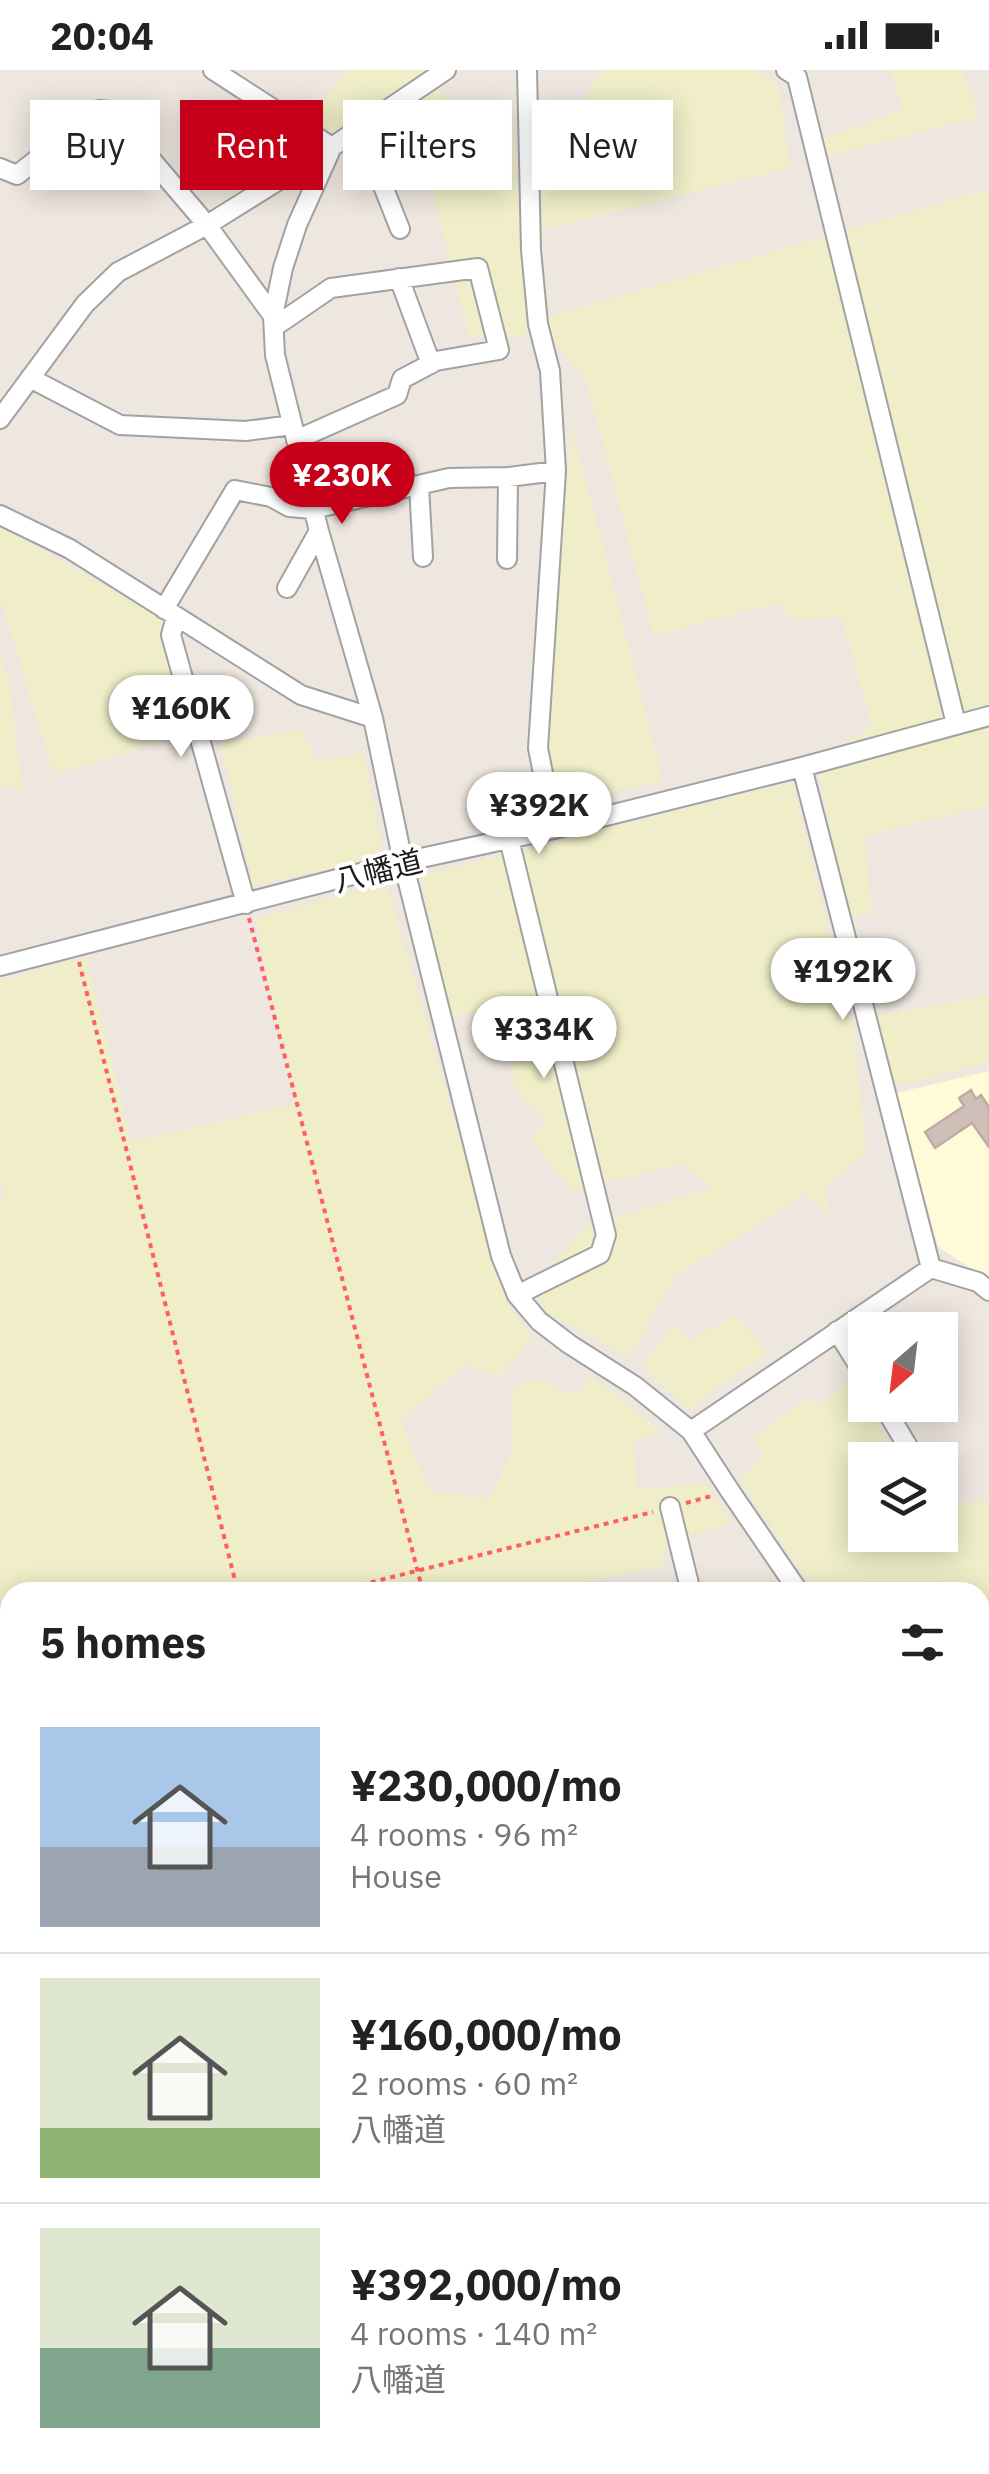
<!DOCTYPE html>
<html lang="en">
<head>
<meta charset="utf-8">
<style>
  body { margin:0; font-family:"IBM Plex Sans","Noto Sans JP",sans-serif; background:#f6f6f6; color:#222; height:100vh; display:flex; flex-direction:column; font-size:38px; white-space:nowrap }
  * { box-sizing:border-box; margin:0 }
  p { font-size:32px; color:#767676 }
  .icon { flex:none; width:55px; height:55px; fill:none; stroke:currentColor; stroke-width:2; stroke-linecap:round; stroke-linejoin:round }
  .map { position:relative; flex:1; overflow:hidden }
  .side { position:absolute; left:0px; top:1512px; width:990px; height:892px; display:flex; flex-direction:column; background:#fff; border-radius:30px 30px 0 0; box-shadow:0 5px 25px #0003 }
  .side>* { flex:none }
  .hud { position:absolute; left:30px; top:30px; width:930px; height:90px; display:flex; gap:20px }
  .needle { width:65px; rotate:208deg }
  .buttons { position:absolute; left:848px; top:1242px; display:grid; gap:20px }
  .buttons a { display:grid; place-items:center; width:110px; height:110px; border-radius:0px; background:#fff; box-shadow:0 5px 25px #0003; font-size:50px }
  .price { position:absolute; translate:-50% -85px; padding:0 22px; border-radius:35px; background:#fff; color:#222; font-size:32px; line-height:65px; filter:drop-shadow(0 2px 5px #0008) }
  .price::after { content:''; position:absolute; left:50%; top:60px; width:30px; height:22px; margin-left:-15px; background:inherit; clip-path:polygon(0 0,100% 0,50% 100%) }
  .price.current { background:#c60018; color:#fff }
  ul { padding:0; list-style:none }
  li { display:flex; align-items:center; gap:30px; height:250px; padding:0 40px }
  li+li { border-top:2px solid #e0e0e0 }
  li span { display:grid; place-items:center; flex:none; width:280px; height:200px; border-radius:0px; color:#555 }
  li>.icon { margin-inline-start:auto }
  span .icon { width:120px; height:120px; fill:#fffc; stroke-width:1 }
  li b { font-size:42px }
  h2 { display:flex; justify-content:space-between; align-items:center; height:120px; padding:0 40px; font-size:42px }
  .chip { padding:0 35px; border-radius:0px; background:#fff; box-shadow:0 5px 25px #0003; font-size:35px; line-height:90px }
  .chip.current { background:#c60018; color:#fff }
  .status { display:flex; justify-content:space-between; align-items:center; height:70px; padding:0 50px; background:#fff; direction:ltr }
  .status svg { height:28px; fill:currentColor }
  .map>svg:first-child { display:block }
  .education { fill:#fffad7 }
  .farmland { fill:#efeec8 }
  .building { fill:#cebfb8; stroke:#c1aba0; stroke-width:2.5 }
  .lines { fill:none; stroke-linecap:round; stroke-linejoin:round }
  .street-casing { stroke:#a2a2a2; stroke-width:22 }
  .secondary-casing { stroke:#747300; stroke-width:28 }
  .path { stroke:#ff5f61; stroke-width:4; stroke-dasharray:5 5; stroke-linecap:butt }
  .street { stroke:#fff; stroke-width:18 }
  .secondary { stroke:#fff9ac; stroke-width:22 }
  .labels { text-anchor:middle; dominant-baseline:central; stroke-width:8; stroke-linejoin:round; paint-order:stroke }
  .street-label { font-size:30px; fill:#1b1b1b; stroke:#fff }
</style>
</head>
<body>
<div class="status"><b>20:04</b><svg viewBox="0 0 49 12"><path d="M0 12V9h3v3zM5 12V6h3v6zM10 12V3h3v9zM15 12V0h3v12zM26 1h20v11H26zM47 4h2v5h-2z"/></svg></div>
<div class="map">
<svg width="989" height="2404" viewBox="0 0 989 2404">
  <rect width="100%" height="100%" fill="#eee7df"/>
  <path class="education" d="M989 1001V1210L938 1177 896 1023Z"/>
  <path class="farmland" d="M345 0H435L333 63 314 46Z
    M602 0H753L778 14 790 98 542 160V73L562 69Z
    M889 0H962L980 47 828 86 821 70 904 39Z
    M440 18 474 73 513 56 527 267H469L411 33Z
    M989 119V735L864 766 872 844 848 847 817 692 872 657 842 547 791 551 779 532 654 566 586 310 555 274 547 247Z
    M572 357 663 710 560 734 544 643Z
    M0 457 166 550 186 664 54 705 0 527Z
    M0 581 9 612 23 722 0 715Z
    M300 659 318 691 363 683 384 788 253 815 221 674Z
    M792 712 854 964 866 1081 825 1118 829 1142 803 1124 674 1208 630 1287 547 1242 533 1215 586 1157 711 1118 682 1094 571 1121 532 1069 545 1050 516 1021 498 940 450 947 421 806Z
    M386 812 507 1233 531 1269 499 1306 465 1294 401 1350 428 1420 490 1429 511 1383 513 1321 530 1308 579 1326 591 1306 661 1362 634 1369 637 1420 705 1413 733 1452 666 1474 662 1497 568 1515 569 1522H10V1664L0 1666V1129L6 1126 0 1111V911L86 886 132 1072 294 1034 256 849Z
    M989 925V993L897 1015 866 948Z
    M736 1245 767 1283 688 1339 641 1295 674 1256 690 1270Z
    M850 1309 899 1390H865V1465H940V1437L983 1430 989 1439V1556L980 1562V1522H816L740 1411 763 1383 754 1368 806 1328 821 1337Z"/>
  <path class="building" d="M971 1020 976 1029 981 1025 989 1037V1077L972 1053 935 1078 925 1062 964 1036 959 1028Z"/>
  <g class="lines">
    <defs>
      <path id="street" d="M213 0 332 77 297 155 283 198 273 246 275 285 319 461 373 648 403 792 501 1186 517 1225 539 1251 569 1274 635 1316 691 1361 730 1421 799 1522
        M527 0 531 180 538 254 550 301 556 401 538 678 554 759
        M786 0 797 7 956 654
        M360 58 400 159
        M0 98 17 105 99 40 110 41 207 155 273 246
        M399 208 431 294
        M274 257 331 218 478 198 499 280 436 291 402 309 397 325 296 370
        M30 308 120 355 246 361 292 355
        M0 349 85 234 118 202 207 155 332 77 446 0
        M419 416 423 487
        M0 445 70 479 301 625 373 648
        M507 489 508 407
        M287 518 319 461
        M164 539 235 420 271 427 289 437 313 439 449 408 508 407 556 401
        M176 547 171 565 246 834
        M802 697 931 1198
        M509 769 606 1165 600 1184 517 1225
        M0 896 403 792 554 759 802 697 989 646
        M931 1198 978 1212 989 1221
        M837 1261 865 1306
        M883 1335 916 1390
        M691 1361 931 1198
        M670 1437 691 1522
        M980 1582 989 1575
        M980 1791 989 1805
        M980 2055 989 2050
        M0 2385 10 2382
        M980 2387 989 2383
        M310 2395 313 2404
        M683 2395 687 2404
        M874 2395 875 2404
        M935 2404 959 2395"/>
      <path id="secondary" d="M0 1778 10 1815
        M0 1913 10 1953
        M980 2004 989 2002
        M0 2191 10 2189
        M980 2252 989 2249
        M980 2281 989 2279
        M132 2395 135 2404
        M166 2395 168 2404
        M415 2404 448 2395
        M520 2404 551 2395"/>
    </defs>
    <use href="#street" class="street-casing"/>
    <use href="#secondary" class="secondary-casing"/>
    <path class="path" d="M249 848 423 1522
      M79 892 238 1522
      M686 1433 715 1425
      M332 1522 653 1442"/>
    <use href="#street" class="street"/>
    <use href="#secondary" class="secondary"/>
  </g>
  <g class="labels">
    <g class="street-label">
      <text transform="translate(378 800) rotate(-14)">八幡道</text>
    </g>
  </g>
</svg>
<div class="buttons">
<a><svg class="needle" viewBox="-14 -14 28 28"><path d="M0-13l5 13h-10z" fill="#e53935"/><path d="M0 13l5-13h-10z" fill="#767676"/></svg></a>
<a><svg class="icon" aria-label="layers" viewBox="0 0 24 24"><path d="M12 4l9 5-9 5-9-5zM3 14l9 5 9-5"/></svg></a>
</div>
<b class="price current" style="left:342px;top:457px">¥230K</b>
<b class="price" style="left:181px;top:690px">¥160K</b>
<b class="price" style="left:539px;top:787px">¥392K</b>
<b class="price" style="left:843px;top:953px">¥192K</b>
<b class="price" style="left:544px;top:1011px">¥334K</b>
<div class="hud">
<a class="chip">Buy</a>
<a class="chip current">Rent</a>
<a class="chip">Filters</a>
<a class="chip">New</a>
</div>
<section class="side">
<h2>5 homes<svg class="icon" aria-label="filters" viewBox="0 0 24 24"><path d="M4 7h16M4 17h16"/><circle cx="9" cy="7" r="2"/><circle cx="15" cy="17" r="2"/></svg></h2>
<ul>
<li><span style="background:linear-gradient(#a9c7e8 60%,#9aa5b1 0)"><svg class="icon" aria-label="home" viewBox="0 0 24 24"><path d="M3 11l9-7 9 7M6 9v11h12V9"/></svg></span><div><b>¥230,000/mo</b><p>4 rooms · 96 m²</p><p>House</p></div></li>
<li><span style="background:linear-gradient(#dfe7d0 75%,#8fb573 0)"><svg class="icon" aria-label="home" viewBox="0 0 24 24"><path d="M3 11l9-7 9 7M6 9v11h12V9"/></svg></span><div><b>¥160,000/mo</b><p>2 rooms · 60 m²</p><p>八幡道</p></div></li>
<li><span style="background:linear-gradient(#dfe7d0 60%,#7fa58c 0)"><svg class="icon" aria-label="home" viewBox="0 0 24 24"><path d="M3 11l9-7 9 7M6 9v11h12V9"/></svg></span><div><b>¥392,000/mo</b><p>4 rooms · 140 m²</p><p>八幡道</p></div></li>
</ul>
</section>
</div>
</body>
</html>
